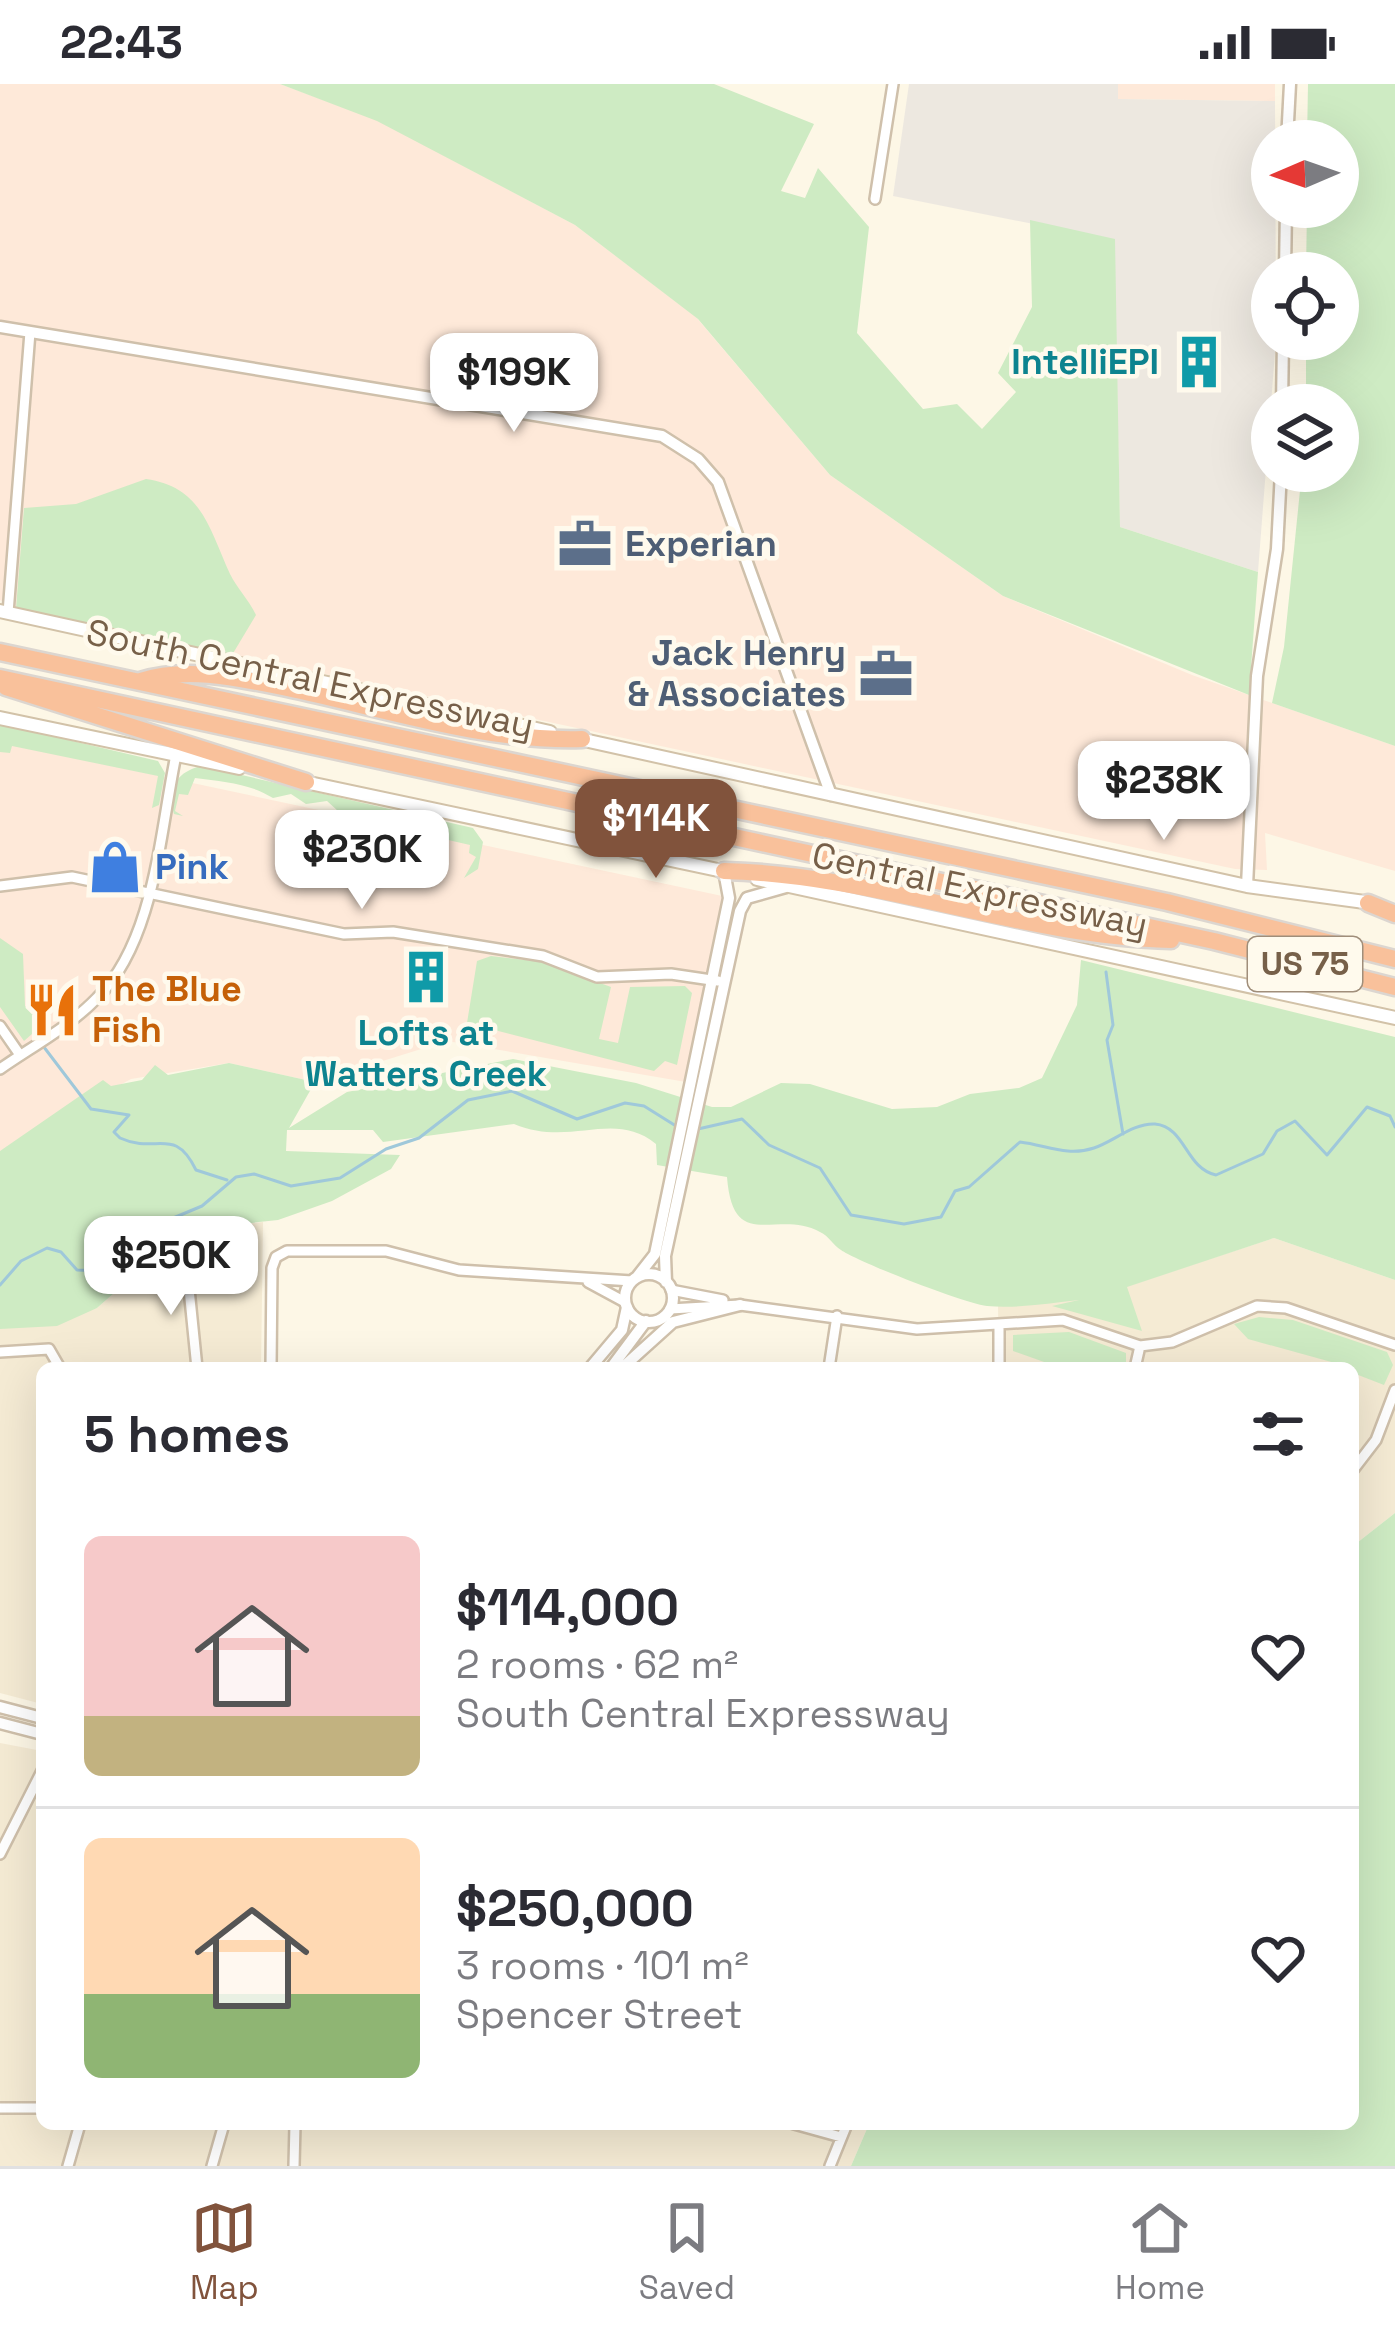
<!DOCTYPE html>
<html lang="en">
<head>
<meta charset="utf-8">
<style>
  body { margin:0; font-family:"Space Grotesk",sans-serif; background:#f2f2f3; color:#2b2b33; height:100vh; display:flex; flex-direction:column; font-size:45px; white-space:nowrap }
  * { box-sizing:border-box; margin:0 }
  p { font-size:39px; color:#7c7c81 }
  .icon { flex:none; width:66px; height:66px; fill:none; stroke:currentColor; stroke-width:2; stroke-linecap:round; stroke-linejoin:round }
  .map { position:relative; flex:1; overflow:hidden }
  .panel { position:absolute; left:36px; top:1278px; width:1323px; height:768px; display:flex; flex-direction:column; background:#fff; border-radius:18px; box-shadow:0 12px 48px #0002 }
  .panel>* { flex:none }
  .needle { width:78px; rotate:268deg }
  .fabs { position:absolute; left:1251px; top:36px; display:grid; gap:24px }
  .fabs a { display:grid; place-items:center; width:108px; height:108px; border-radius:50%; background:#fff; box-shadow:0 12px 48px #0002; font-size:60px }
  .price { position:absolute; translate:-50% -102px; padding:0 27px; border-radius:24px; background:#fff; color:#222; font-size:39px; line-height:78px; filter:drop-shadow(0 3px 6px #0008) }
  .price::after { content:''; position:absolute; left:50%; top:72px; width:36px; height:27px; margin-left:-18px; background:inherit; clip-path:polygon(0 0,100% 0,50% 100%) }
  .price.selected { background:#81533c; color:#fff }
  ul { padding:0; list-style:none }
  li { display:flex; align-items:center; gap:36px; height:300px; padding:0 48px }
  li+li { border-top:3px solid #e1e1e2 }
  li span { display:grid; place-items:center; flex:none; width:336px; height:240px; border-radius:18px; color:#555 }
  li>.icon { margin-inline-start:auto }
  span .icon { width:144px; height:144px; fill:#fffc; stroke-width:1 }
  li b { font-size:51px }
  h2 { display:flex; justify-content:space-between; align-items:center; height:144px; padding:0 48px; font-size:51px }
  .status { display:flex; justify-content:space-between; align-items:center; height:84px; padding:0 60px; background:#fff; direction:ltr }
  .status svg { height:33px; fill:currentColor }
  .menu { display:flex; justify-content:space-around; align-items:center; height:168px; border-top:3px solid #e1e1e2; background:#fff; font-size:33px; color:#7c7c81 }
  .menu a { display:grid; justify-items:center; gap:6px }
  .menu .selected { color:#81533c }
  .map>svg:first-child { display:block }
  .residential { fill:#f5ebd4 }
  .commercial { fill:#fee9d9 }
  .industrial { fill:#ede8e0 }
  .green { fill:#ceebc3 }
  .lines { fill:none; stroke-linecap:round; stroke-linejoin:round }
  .stream { stroke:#9fc8da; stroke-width:3 }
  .minor-casing { stroke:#cfc0ab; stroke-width:14 }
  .tertiary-casing { stroke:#cfc0ab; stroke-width:15 }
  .secondary-casing { stroke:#d2c2a8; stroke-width:16 }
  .motorway-casing { stroke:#dcd6d0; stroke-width:21 }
  .minor { stroke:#fff; stroke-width:9 }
  .tertiary { stroke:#fff; stroke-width:10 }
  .secondary { stroke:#fff; stroke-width:12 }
  .motorway { stroke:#f9c19b; stroke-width:16 }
  .labels { text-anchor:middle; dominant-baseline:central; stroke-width:9; stroke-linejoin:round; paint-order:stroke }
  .shield { fill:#fffaed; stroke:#a08e7a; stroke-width:3 }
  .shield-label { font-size:33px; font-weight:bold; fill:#776049 }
  .culture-label { font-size:36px; font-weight:bold; fill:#0d838f; stroke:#fffaed; text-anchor:end }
  .service-label { font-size:36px; font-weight:bold; fill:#4e5e75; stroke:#fffaed; text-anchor:start }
  .street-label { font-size:36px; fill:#776049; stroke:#fffaed }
  .shop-label { font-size:36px; font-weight:bold; fill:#366cbe; stroke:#fffaed; text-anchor:start }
  .food-label { font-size:36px; font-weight:bold; fill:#c56008; stroke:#fffaed; text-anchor:start }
</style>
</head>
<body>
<div class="status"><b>22:43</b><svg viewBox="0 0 49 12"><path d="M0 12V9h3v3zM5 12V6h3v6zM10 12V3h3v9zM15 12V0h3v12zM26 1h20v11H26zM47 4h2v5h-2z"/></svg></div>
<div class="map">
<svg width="1395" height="2082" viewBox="0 0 1395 2082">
  <rect width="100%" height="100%" fill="#fdf7e6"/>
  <path class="residential" d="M263 1138 261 1284H42V1620L0 1609V1245L97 1224 186 1146Z
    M1274 1154 1395 1196V1429L1353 1462V1284H999L998 1222 1127 1202Z
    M0 1659 42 1667V2040H869L851 2082H0Z"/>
  <path class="commercial" d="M0 0H280L377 36 575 141 696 233 830 391 1003 512 1192 591 1395 662V787L1265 749 1267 786 1235 785 16 524 0 516Z
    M1118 0H1275V17L1117 15Z
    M0 658 727 813 686 998 447 957 315 998 229 979 131 995 0 1067Z"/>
  <path class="industrial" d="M909 0H1118V15L1275 17 1276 255 1258 488 1120 443 1114 156 893 112Z"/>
  <path class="green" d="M280 0H714L814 40 781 107 805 114 818 84 869 143 857 249 923 325 957 320 982 345 1016 308 998 289 1032 223 1030 136 1115 155 1120 443 1258 488 1249 611 1003 512 830 391 698 235 575 141 377 37Z
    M1308 0H1395V662L1272 619 1284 563 1302 387H1338V321H1306V255H1338V189H1306L1307 123H1338V57H1307Z
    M146 395C202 403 209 444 230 490 237 504 249 516 256 531L232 571 16 524 24 424 76 420Z
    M0 640 158 677 165 689 159 721 152 724 158 692 12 662 10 669 0 668Z
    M202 682 473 744 483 758 478 785 464 794 476 773 469 769 470 761 361 736 357 726 338 727 327 717 306 720 291 710 273 714C249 699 223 698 195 694L188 711 179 710 175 727 183 732 174 730C166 705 177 687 202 682Z
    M0 854 23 870 25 922 49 935 24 957 0 923Z
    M491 872 543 878 611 903 599 955 618 959 630 903 685 902 692 909 677 981 665 977 654 987 467 939 477 877Z
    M1081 876 1395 953V1196L1274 1154 1127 1203 1142 1247 1052 1222 1079 1216C1049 1219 1017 1225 987 1222 966 1220 858 1178 841 1166 833 1161 829 1152 820 1148 777 1124 733 1171 727 1093L657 1081 656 1060C613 1025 571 1064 514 1040L383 1058 373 1046H287L286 1067 400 1071 391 1085 332 1117 278 1136 186 1146 97 1224 57 1242 0 1245V1067L103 996 111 1002 142 996 155 981 168 991 229 979 315 998 289 1044 347 1008 513 975 636 999 712 1023H731L781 999 810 1000 892 1025 937 1023 970 1010 1019 1004 1042 994 1077 921Z
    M1259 1233 1293 1236 1387 1268 1393 1281 1384 1301 1353 1289V1284L1248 1255 1234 1240Z
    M1069 1248 1126 1269V1284H1061L1013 1267V1251Z
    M1395 1429V2082H851L869 2040H1353V1462Z"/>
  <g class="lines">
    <path class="stream" d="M1106 888 1113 941 1107 956 1123 1050
      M34 950 91 1025 129 1031 114 1048 120 1054C157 1071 174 1041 196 1086L227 1096
      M698 1045 742 1035 769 1061 820 1084 851 1131 904 1140 941 1133 955 1107 969 1103 1020 1058C1046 1061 1067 1073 1094 1064 1113 1058 1133 1039 1155 1040 1186 1043 1185 1084 1216 1091L1263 1070 1277 1047 1295 1037 1327 1071 1367 1023 1390 1032 1395 1043
      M0 1201 21 1177 47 1164 61 1168 77 1186 104 1187 166 1137 202 1122 236 1093 254 1090 291 1102 340 1094 386 1065 419 1054 468 1016 512 1007 577 1035 625 1019 644 1022 676 1042"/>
    <defs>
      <path id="minor" d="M875 115 893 0
        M8 529 30 248
        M0 802 72 793 344 850 393 848 543 872 597 893 671 890 718 897
        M0 942 20 971
        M0 985C33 962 69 943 97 914 155 857 160 747 176 671
        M187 1185 197 1284
        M588 1198 625 1218
        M671 1206 723 1216
        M670 1225 740 1221 917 1245 1063 1236 1140 1262 1172 1258 1257 1222 1286 1224 1395 1261
        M999 1240V1284
        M0 1268 49 1265 60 1284
        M271 1284 272 1184 276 1173 287 1167H386L459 1186 632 1197
        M829 1284 837 1232
        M1135 1284 1140 1262
        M1353 1386 1376 1356 1395 1306
        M0 1770 42 1687
        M0 2024H42
        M794 2040 841 2053
        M68 2082 80 2040
        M212 2082 224 2040
        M294 2082 295 2040
        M830 2082 847 2040"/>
      <path id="tertiary" d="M1287 57 1290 0
        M1285 189 1286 123
        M0 243 662 352 698 375 718 398 831 711
        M1282 321 1283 255
        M1247 802 1257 592 1277 465 1281 387
        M625 1214a24 24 0 1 1 48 0a24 24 0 1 1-48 0Z
        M637 1193 655 1170 729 814 724 787
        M666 1198 665 1172 740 827 747 814 786 803
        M590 1284 622 1246 627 1223
        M611 1284 646 1237
        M622 1284 673 1238 740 1221
        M0 1623 42 1634
        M0 1639 42 1650"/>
      <path id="secondary" d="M0 527 550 648
        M0 634 239 684
        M575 654 1247 802 1372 819
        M300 697 732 789
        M757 795 1395 934"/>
      <path id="motorway" d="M0 568 1167 818 1395 875
        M0 594 1214 857 1395 903
        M140 597C187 582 238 594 287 604 383 624 483 658 582 655
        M6 603 306 698
        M724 787C875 790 1019 852 1171 856
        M1368 819 1395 830"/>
    </defs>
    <use href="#minor" class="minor-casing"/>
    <use href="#tertiary" class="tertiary-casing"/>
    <use href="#secondary" class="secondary-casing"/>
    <use href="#motorway" class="motorway-casing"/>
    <use href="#minor" class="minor"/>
    <use href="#tertiary" class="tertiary"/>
    <use href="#secondary" class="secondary"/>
    <use href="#motorway" class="motorway"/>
  </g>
  <defs>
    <symbol id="building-bare" viewBox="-9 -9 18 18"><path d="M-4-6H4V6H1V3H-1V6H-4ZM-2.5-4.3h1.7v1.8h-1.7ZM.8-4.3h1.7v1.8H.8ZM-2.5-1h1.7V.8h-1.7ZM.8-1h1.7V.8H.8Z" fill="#0f9aa8" stroke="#fffaed" stroke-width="2.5" paint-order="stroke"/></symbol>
    <symbol id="office-bare" viewBox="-9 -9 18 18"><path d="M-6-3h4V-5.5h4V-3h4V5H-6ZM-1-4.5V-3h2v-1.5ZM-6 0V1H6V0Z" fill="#5c6f8a" stroke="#fffaed" stroke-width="2.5" paint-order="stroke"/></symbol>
    <symbol id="shop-bare" viewBox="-9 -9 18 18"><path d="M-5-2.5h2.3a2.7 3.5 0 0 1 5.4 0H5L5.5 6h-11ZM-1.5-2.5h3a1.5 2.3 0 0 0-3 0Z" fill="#3f7fe0" stroke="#fffaed" stroke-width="2.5" paint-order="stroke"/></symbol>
    <symbol id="restaurant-bare" viewBox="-9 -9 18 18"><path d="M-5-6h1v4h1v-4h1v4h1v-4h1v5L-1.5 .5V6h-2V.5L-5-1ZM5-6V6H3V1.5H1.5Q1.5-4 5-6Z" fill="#e8710a" stroke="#fffaed" stroke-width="2.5" paint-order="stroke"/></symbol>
  </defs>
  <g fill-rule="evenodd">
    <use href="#building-bare" x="1161" y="240" width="76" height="76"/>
    <use href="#office-bare" x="547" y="422" width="76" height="76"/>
    <use href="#office-bare" x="848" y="552" width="76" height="76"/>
    <use href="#shop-bare" x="77" y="745" width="76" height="76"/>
    <use href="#building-bare" x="388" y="855" width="76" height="76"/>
    <use href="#restaurant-bare" x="14" y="888" width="76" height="76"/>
  </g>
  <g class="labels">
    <rect class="shield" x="1248" y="853" width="114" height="54" rx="9"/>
    <g class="shield-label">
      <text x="1305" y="880">US 75</text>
    </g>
    <g class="culture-label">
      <text x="1159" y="278">IntelliEPI</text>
      <text x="426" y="949" text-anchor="middle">Lofts at<tspan x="426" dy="41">Watters Creek</tspan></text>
    </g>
    <g class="service-label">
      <text x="625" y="460">Experian</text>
      <text x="846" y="569" text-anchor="end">Jack Henry<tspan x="846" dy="41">&amp; Associates</tspan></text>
    </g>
    <g class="street-label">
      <text transform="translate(310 595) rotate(12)">South Central Expressway</text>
      <text transform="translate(980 806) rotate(12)">Central Expressway</text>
    </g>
    <g class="shop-label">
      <text x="155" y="783">Pink</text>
    </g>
    <g class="food-label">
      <text x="92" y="905">The Blue<tspan x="92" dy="41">Fish</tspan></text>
    </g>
  </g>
</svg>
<div class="fabs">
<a><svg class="needle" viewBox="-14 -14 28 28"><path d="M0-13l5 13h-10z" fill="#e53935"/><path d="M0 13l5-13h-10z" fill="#7c7c81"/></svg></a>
<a><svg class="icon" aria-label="locate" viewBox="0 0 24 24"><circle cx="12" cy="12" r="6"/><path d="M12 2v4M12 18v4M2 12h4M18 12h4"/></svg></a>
<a><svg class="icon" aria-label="layers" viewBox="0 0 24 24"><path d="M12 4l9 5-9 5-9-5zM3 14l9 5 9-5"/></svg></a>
</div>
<b class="price" style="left:514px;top:351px">$199K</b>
<b class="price" style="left:1164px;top:759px">$238K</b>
<b class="price selected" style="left:656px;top:797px">$114K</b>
<b class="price" style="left:362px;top:828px">$230K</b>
<b class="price" style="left:171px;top:1234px">$250K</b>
<section class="panel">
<h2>5 homes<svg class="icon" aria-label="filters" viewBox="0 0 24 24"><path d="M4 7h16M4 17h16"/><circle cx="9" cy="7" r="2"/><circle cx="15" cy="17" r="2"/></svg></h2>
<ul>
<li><span style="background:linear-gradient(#f6c9c9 75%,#c2b280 0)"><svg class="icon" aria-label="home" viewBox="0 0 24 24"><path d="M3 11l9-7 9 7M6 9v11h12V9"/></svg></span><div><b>$114,000</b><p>2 rooms · 62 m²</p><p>South Central Expressway</p></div><svg class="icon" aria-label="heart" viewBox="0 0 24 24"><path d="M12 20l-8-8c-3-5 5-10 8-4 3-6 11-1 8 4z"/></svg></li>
<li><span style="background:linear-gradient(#ffd9b3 65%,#8fb573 0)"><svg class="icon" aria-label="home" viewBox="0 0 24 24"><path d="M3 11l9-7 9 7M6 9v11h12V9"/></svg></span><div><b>$250,000</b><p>3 rooms · 101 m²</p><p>Spencer Street</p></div><svg class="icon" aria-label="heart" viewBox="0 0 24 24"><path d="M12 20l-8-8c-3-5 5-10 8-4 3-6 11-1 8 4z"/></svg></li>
</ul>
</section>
</div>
<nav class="menu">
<a class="selected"><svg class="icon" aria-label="map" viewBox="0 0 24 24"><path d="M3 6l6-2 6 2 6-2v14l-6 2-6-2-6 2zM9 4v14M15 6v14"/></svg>Map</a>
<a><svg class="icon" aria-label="saved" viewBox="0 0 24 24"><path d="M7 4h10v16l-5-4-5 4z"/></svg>Saved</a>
<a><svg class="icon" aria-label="home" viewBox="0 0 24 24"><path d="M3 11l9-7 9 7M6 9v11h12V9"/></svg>Home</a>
</nav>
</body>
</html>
